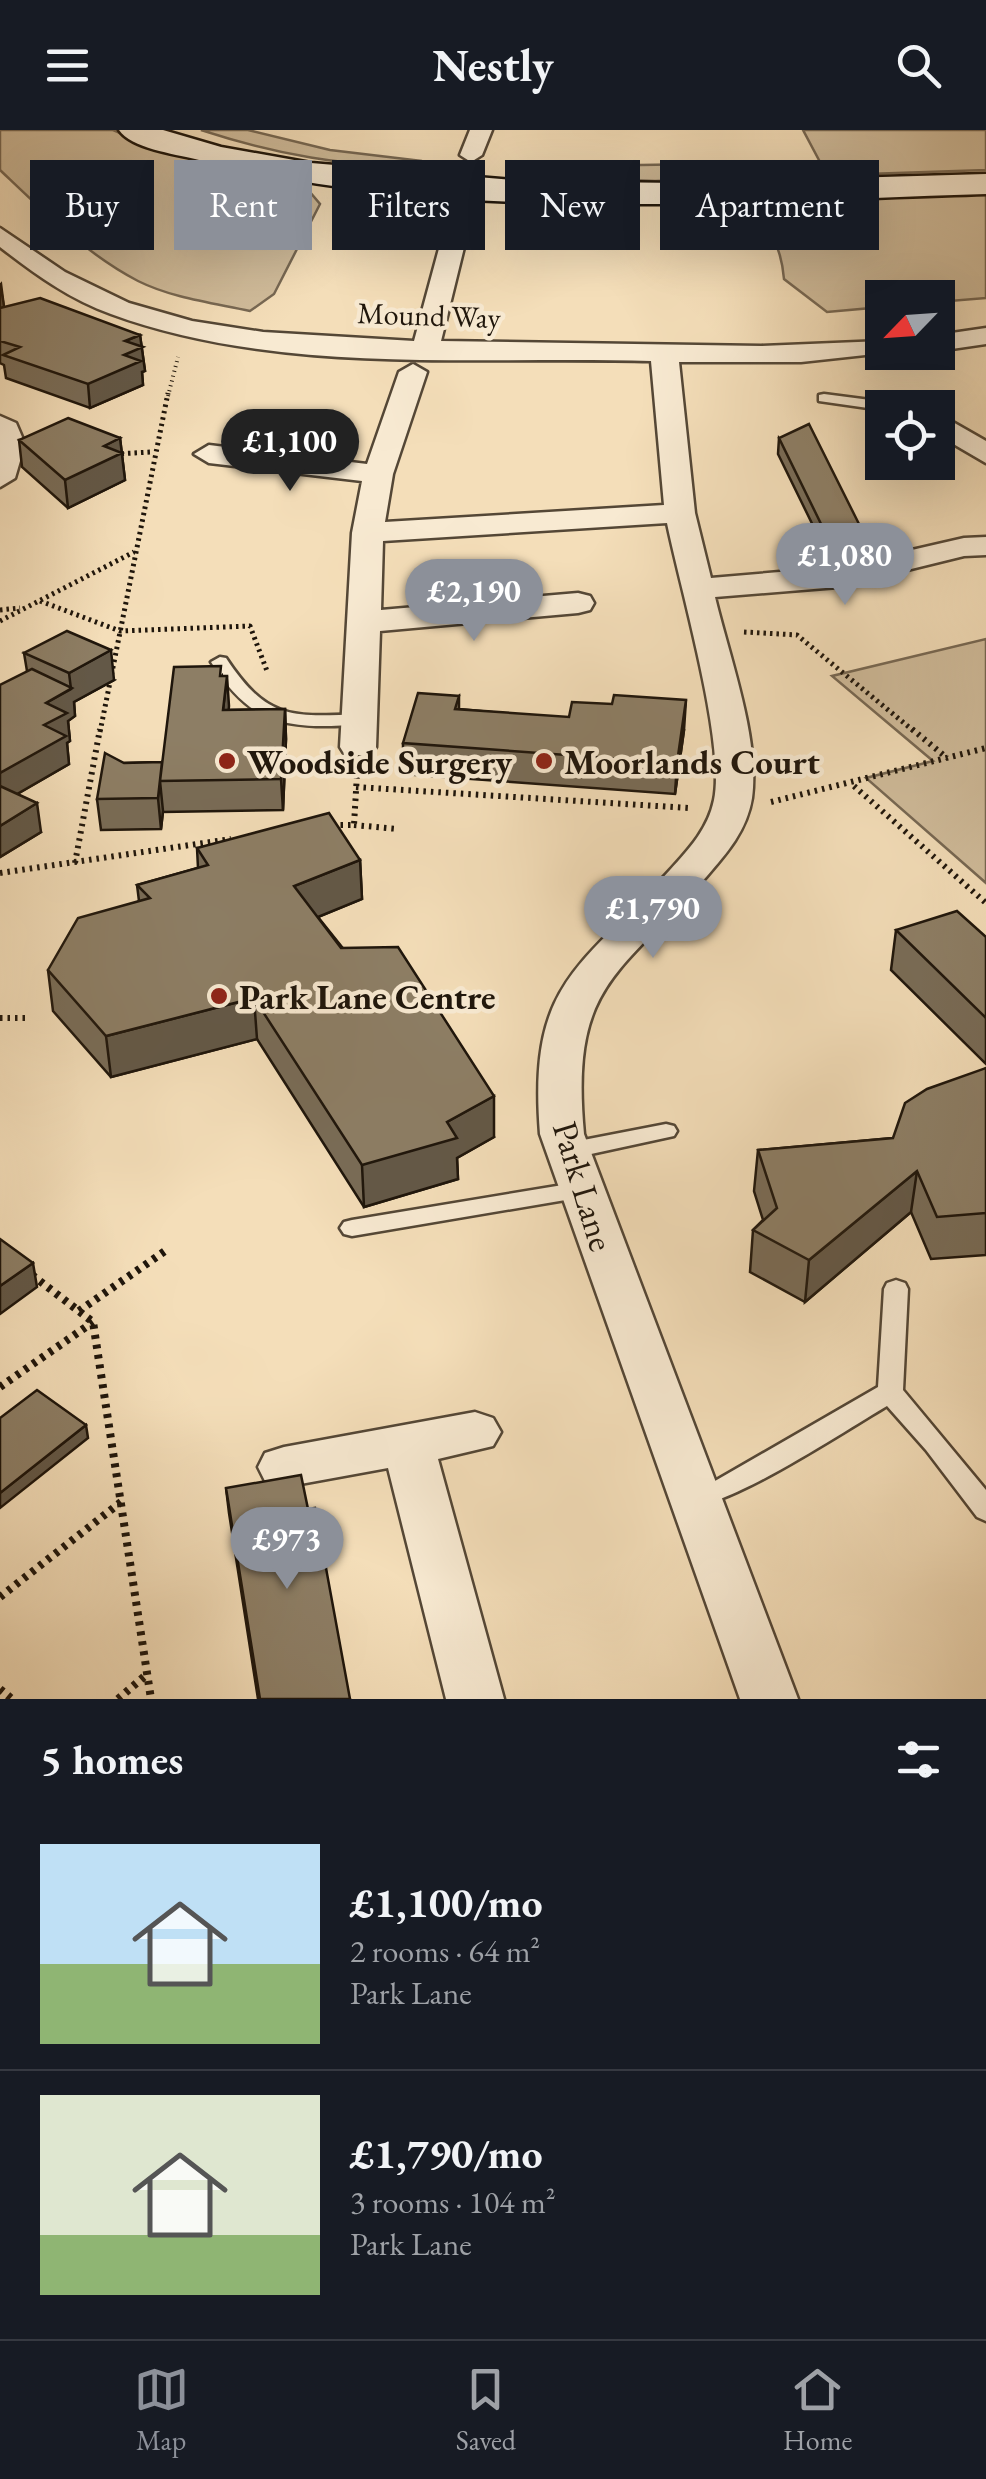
<!DOCTYPE html>
<html lang="en">
<head>
<meta charset="utf-8">
<style>
  body { margin:0; font-family:"EB Garamond",serif; background:#20242c; color:#f1f3f6; height:100vh; display:flex; flex-direction:column; font-size:38px; white-space:nowrap }
  * { box-sizing:border-box; margin:0 }
  p { font-size:32px; color:#9ea1a6 }
  .icon { flex:none; width:55px; height:55px; fill:none; stroke:currentColor; stroke-width:2; stroke-linecap:round; stroke-linejoin:round }
  .map { position:relative; height:1569px; overflow:hidden }
  .drawer { display:flex; flex-direction:column; background:#171b24; flex:1 }
  .drawer>* { flex:none }
  .top-card { position:absolute; left:30px; top:30px; width:928px; height:90px; display:flex; gap:20px }
  .needle { width:65px; rotate:245deg }
  .controls { position:absolute; left:865px; top:150px; display:grid; gap:20px }
  .controls a { display:grid; place-items:center; width:90px; height:90px; border-radius:0px; background:#171b24; box-shadow:0 10px 40px #0002; font-size:50px }
  .price { position:absolute; translate:-50% -85px; padding:0 22px; border-radius:35px; background:#8c9099; color:#fff; font-size:32px; line-height:65px; filter:drop-shadow(0 2px 5px #0008) }
  .price::after { content:''; position:absolute; left:50%; top:60px; width:30px; height:22px; margin-left:-15px; background:inherit; clip-path:polygon(0 0,100% 0,50% 100%) }
  .price.selected { background:#222; color:#fff }
  ul { padding:0; list-style:none }
  li { display:flex; align-items:center; gap:30px; height:250px; padding:0 40px }
  li+li { border-top:2px solid #363941 }
  li span { display:grid; place-items:center; flex:none; width:280px; height:200px; border-radius:0px; color:#555 }
  li>.icon { margin-inline-start:auto }
  span .icon { width:120px; height:120px; fill:#fffc; stroke-width:1 }
  li b { font-size:42px }
  h2 { display:flex; justify-content:space-between; align-items:center; height:120px; padding:0 40px; font-size:42px }
  .tag { padding:0 35px; border-radius:0px; background:#171b24; box-shadow:0 10px 40px #0002; font-size:35px; line-height:90px }
  .tag.selected { background:#8c9099; color:#fff }
  header { display:flex; justify-content:space-between; align-items:center; height:130px; padding:0 40px; background:#171b24; font-size:45px; font-weight:700 }
  .dock { display:flex; justify-content:space-around; align-items:center; height:140px; border-top:2px solid #363941; background:#171b24; font-size:28px; color:#9ea1a6 }
  .dock a { display:grid; justify-items:center; gap:5px }
  .dock .selected { color:#8c9099 }
  .map>svg:first-child { display:block }
  .green { fill:#d0bc9b; stroke:#776853; stroke-width:2.5 }
  .lines { fill:none; stroke-linecap:round; stroke-linejoin:round }
  .service-casing { stroke:#544736; stroke-width:5 }
  .minor-casing { stroke:#544736; stroke-width:5 }
  .secondary-casing { stroke:#1e150b; stroke-width:5 }
  .path-far3 { stroke:#1e150b; stroke-width:4; stroke-dasharray:1 4; stroke-linecap:butt }
  .path-far2 { stroke:#1e150b; stroke-width:5; stroke-dasharray:2.5 4; stroke-linecap:butt }
  .path-far1 { stroke:#1e150b; stroke-width:6; stroke-dasharray:2.5 5; stroke-linecap:butt }
  .path { stroke:#1e150b; stroke-width:8; stroke-dasharray:4 6; stroke-linecap:butt }
  .service { fill:#f8ead2; fill-rule:evenodd }
  .minor { fill:#f8ead2; fill-rule:evenodd }
  .secondary { fill:#f8ead2; fill-rule:evenodd }
  .wall { fill:#796c57; stroke:#1e150b; stroke-width:2.5 }
  .shaded-wall { fill:#635847; stroke:#1e150b; stroke-width:2.5 }
  .building { fill:#8d7e65; stroke:#1e150b; stroke-width:2.5 }
  .poi-dot { fill:#8f2418; stroke:#f8ead2; stroke-width:4 }
  .labels { text-anchor:middle; dominant-baseline:central; stroke-width:9; stroke-linejoin:round; paint-order:stroke }
  .far-street-label { font-size:30px; fill:#1e150b; stroke:#f8ead2 }
  .poi-label { font-size:35px; font-weight:bold; fill:#1e150b; stroke:#f8ead2; text-anchor:start }
  .street-label { font-size:35px; fill:#1e150b; stroke:#f8ead2 }
</style>
</head>
<body>
<header><svg class="icon" aria-label="menu" viewBox="0 0 24 24"><path d="M4 6h16M4 12h16M4 18h16"/></svg>Nestly<svg class="icon" aria-label="search" viewBox="0 0 24 24"><circle cx="10" cy="10" r="6"/><path d="M15 15l6 6"/></svg></header>
<div class="map">
<svg width="986" height="1569" viewBox="0 0 986 1569">
  <rect width="100%" height="100%" fill="#f4deb9"/>
  <filter id="stains"><feTurbulence type="fractalNoise" baseFrequency=".002" numOctaves="4"/><feColorMatrix values="0 0 0 0 .2 0 0 0 0 .09 0 0 0 0 .02 0 0 0 .5 -.17"/></filter>
  <radialGradient id="worn" r=".72"><stop offset=".6" stop-color="#630" stop-opacity="0"/><stop offset="1" stop-color="#630" stop-opacity=".3"/></radialGradient>
  <path class="green" d="M0 0H113L137 10 272 44 304 55 320 74 274 164 250 181C213 173 172 168 138 151 86 124 42 80 0 40Z
    M201 0H248L330 20 422 31C359 43 262 20 201 0Z
    M803 0H986V40L655 51 516 46 517 37 820 32Z
    M986 63V168L938 172V168H882V177L827 182 784 149C781 113 768 95 745 69Z
    M986 509V753L866 648 933 631 832 546Z"/>
  <g class="lines">
    <defs>
      <path id="service" d="M824 264 901 274 908 278 882 280 819 271V265Z
        M220 527 226 528C267 590 291 587 360 584L369 589C359 597 344 595 331 596 270 597 244 583 211 532Z
        M666 994 674 996 677 1001 674 1006 568 1029 560 1026 557 1021 560 1016 568 1013Z
        M581 1052 589 1054 593 1060 589 1066 352 1106 344 1104 340 1098 344 1092 352 1090Z
        M896 1150 905 1153 908 1159 903 1260 986 1360V1391L977 1387 926 1320 887 1276C852 1296 717 1386 686 1375L682 1368 686 1361 715 1351 878 1257 884 1159 887 1153Z"/>
      <path id="minor" d="M470 0H492L482 25 471 32 460 25Z
        M459 82 471 89 441 211 761 216 882 211V222H893L801 232H679L695 383 711 448 838 437 964 408 986 407V425L964 426 838 457 715 467C729 526 760 609 752 668 747 700 727 723 707 746 618 847 570 854 584 1004L798 1569H740L540 1004C528 852 578 841 670 740 689 719 708 699 714 670 726 613 680 457 667 393L383 411 381 480 578 463 590 466 594 473 590 480 578 483 380 501 376 617 371 625H345L340 617 352 403 362 351 209 333 194 324 209 315 367 334 399 242 413 234 427 242 393 344 385 392 664 375 651 231C475 226 280 246 111 184 69 169 35 144 0 117V98L65 142 129 173 192 191 263 202 414 211 447 89Z
        M986 198V214L938 221V205Z
        M0 286 16 293 25 314 15 348 0 357Z
        M944 287 986 311V333L938 305V289Z
        M475 1282 493 1288 501 1302 493 1316 438 1329 504 1569H446L388 1338 284 1357 265 1351 258 1337 265 1323 284 1317Z"/>
      <path id="secondary" d="M119 0H163L221 17 311 33 525 51 678 53 986 44V64C725 72 451 94 195 29 174 24 131 18 119 0Z"/>
    </defs>
    <use href="#service" class="service-casing"/>
    <use href="#minor" class="minor-casing"/>
    <use href="#secondary" class="secondary-casing"/>
    <path class="path-far3" d="M168 266 178 227"/>
    <path class="path-far2" d="M115 324 152 322
      M40 471 120 501 250 496 267 541
      M0 480 20 478
      M0 491 134 422
      M744 502 797 505 915 602
      M100 602 168 263"/>
    <path class="path-far1" d="M912 599 947 628
      M854 656 986 773
      M356 657 689 678
      M771 672 986 618
      M333 695H354L357 644
      M354 695 398 699
      M75 733 100 599
      M0 743 231 709
      M0 888H28"/>
    <path class="path" d="M32 1145 93 1192 151 1569
      M79 1181 165 1121
      M0 1257 93 1192
      M0 1467 121 1372
      M0 1559 12 1569
      M118 1569 146 1545"/>
    <use href="#service" class="service"/>
    <use href="#minor" class="minor"/>
    <use href="#secondary" class="secondary"/>
  </g>
  <path class="wall" d="M0 154 4 177 140 205 145 241 142 242 143 255 90 278 6 248 4 235 0 233Z
    M120 308 125 350 68 378 22 337 19 310Z
    M779 308 861 398 859 414 823 416 778 324Z
    M24 523 114 550 74 572 75 586 68 591 70 611 67 613 69 634 17 664 41 702 0 727 27 541Z
    M222 546 228 580 285 579 286 609 283 680 163 682V681L161 699 101 700 97 669 124 633 162 632Z
    M459 566V579L684 600 675 664 403 644V613Z
    M197 718 360 730 362 769 318 787 494 1007 457 1028 458 1049 364 1077 257 909 111 947 53 881 48 840 139 771 137 755 198 738Z
    M896 800 986 807V934L891 840Z
    M986 938V1125L931 1129 911 1082 805 1172 750 1142 753 1100 763 1090 754 1061 758 1020 893 1008Z
    M226 1358 350 1569H258L229 1383Z"/>
  <path class="shaded-wall" d="M1 154 4 177 0 179V155Z
    M140 205 145 241 142 242 143 255 90 278 88 254 125 211Z
    M120 308 125 350 68 378 65 350 104 316Z
    M111 520 114 550 74 572 75 586 68 591 70 611 67 613 69 634 0 674V643L44 595 46 573 71 559 69 543Z
    M227 546 229 576 226 610 223 580Z
    M686 570 684 600 675 664 677 633Z
    M285 579 286 609 283 680 281 649Z
    M160 651 163 681 161 699 158 668Z
    M37 673 41 702 0 727V696Z
    M360 730 362 769 296 796 294 756Z
    M254 868 257 909 111 947 106 906Z
    M494 966V1007L457 1028 458 1049 364 1077 362 1035 447 992Z
    M917 1041 911 1082 805 1172 809 1130Z
    M33 1133 37 1157 0 1184V1156Z
    M86 1295 88 1308 0 1378V1363Z"/>
  <path class="building" d="M40 168 140 205 125 211 143 217 124 225 141 231 88 254 3 225 20 217 0 211V178Z
    M68 288 120 308 104 316 122 323 65 350 19 310Z
    M809 294 861 398 824 400 779 308Z
    M67 501 111 520 69 543 24 523Z
    M221 536 220 546H227L223 580 285 579 281 649 160 651 174 537Z
    M32 539 72 558 46 573 67 583 44 595 66 606 0 643V555Z
    M418 563 459 566 455 579 569 587 572 572 612 574 614 565 686 570 677 633 403 613Z
    M105 623 124 633 162 632 158 668 97 669Z
    M0 656 37 673 0 696Z
    M329 683 360 730 294 756 341 818 398 817 494 966 447 992 457 1008 362 1035 254 868 106 906 48 840 78 788 150 768 137 755 208 735 197 718Z
    M957 781 986 807V888L896 800Z
    M986 938V1083L937 1087 917 1041 809 1130 753 1100 777 1078 758 1020 893 1008 905 973 927 959Z
    M0 1109 33 1133 0 1156Z
    M37 1260 86 1295 0 1363V1288Z
    M301 1345 308 1379 315 1378 350 1569H260L226 1358Z"/>
  <g class="poi-dot">
    <circle cx="227" cy="631" r="10"/>
    <circle cx="544" cy="631" r="10"/>
    <circle cx="219" cy="866" r="10"/>
  </g>
  <g class="labels">
    <g class="far-street-label">
      <text transform="translate(429 185) rotate(2)">Mound Way</text>
    </g>
    <g class="poi-label">
      <text x="247" y="631">Woodside Surgery</text>
      <text x="564" y="631">Moorlands Court</text>
      <text x="239" y="866">Park Lane Centre</text>
    </g>
    <g class="street-label">
      <text transform="translate(584 1056) rotate(73)">Park Lane</text>
    </g>
  </g>
  <rect width="100%" height="100%" filter="url(#stains)"/>
  <rect width="100%" height="100%" fill="url(#worn)"/>
</svg>
<div class="controls">
<a><svg class="needle" viewBox="-14 -14 28 28"><path d="M0-13l5 13h-10z" fill="#e53935"/><path d="M0 13l5-13h-10z" fill="#9ea1a6"/></svg></a>
<a><svg class="icon" aria-label="locate" viewBox="0 0 24 24"><circle cx="12" cy="12" r="6"/><path d="M12 2v4M12 18v4M2 12h4M18 12h4"/></svg></a>
</div>
<b class="price selected" style="left:290px;top:364px">£1,100</b>
<b class="price" style="left:845px;top:478px">£1,080</b>
<b class="price" style="left:474px;top:514px">£2,190</b>
<b class="price" style="left:653px;top:831px">£1,790</b>
<b class="price" style="left:287px;top:1462px">£973</b>
<div class="top-card">
<a class="tag">Buy</a>
<a class="tag selected">Rent</a>
<a class="tag">Filters</a>
<a class="tag">New</a>
<a class="tag">Apartment</a>
</div>
</div>
<section class="drawer">
<h2>5 homes<svg class="icon" aria-label="filters" viewBox="0 0 24 24"><path d="M4 7h16M4 17h16"/><circle cx="9" cy="7" r="2"/><circle cx="15" cy="17" r="2"/></svg></h2>
<ul>
<li><span style="background:linear-gradient(#bfe0f5 60%,#8fb573 0)"><svg class="icon" aria-label="home" viewBox="0 0 24 24"><path d="M3 11l9-7 9 7M6 9v11h12V9"/></svg></span><div><b>£1,100/mo</b><p>2 rooms · 64 m²</p><p>Park Lane</p></div></li>
<li><span style="background:linear-gradient(#dfe7d0 70%,#8fb573 0)"><svg class="icon" aria-label="home" viewBox="0 0 24 24"><path d="M3 11l9-7 9 7M6 9v11h12V9"/></svg></span><div><b>£1,790/mo</b><p>3 rooms · 104 m²</p><p>Park Lane</p></div></li>
</ul>
</section>
<nav class="dock">
<a class="selected"><svg class="icon" aria-label="map" viewBox="0 0 24 24"><path d="M3 6l6-2 6 2 6-2v14l-6 2-6-2-6 2zM9 4v14M15 6v14"/></svg>Map</a>
<a><svg class="icon" aria-label="saved" viewBox="0 0 24 24"><path d="M7 4h10v16l-5-4-5 4z"/></svg>Saved</a>
<a><svg class="icon" aria-label="home" viewBox="0 0 24 24"><path d="M3 11l9-7 9 7M6 9v11h12V9"/></svg>Home</a>
</nav>
</body>
</html>
